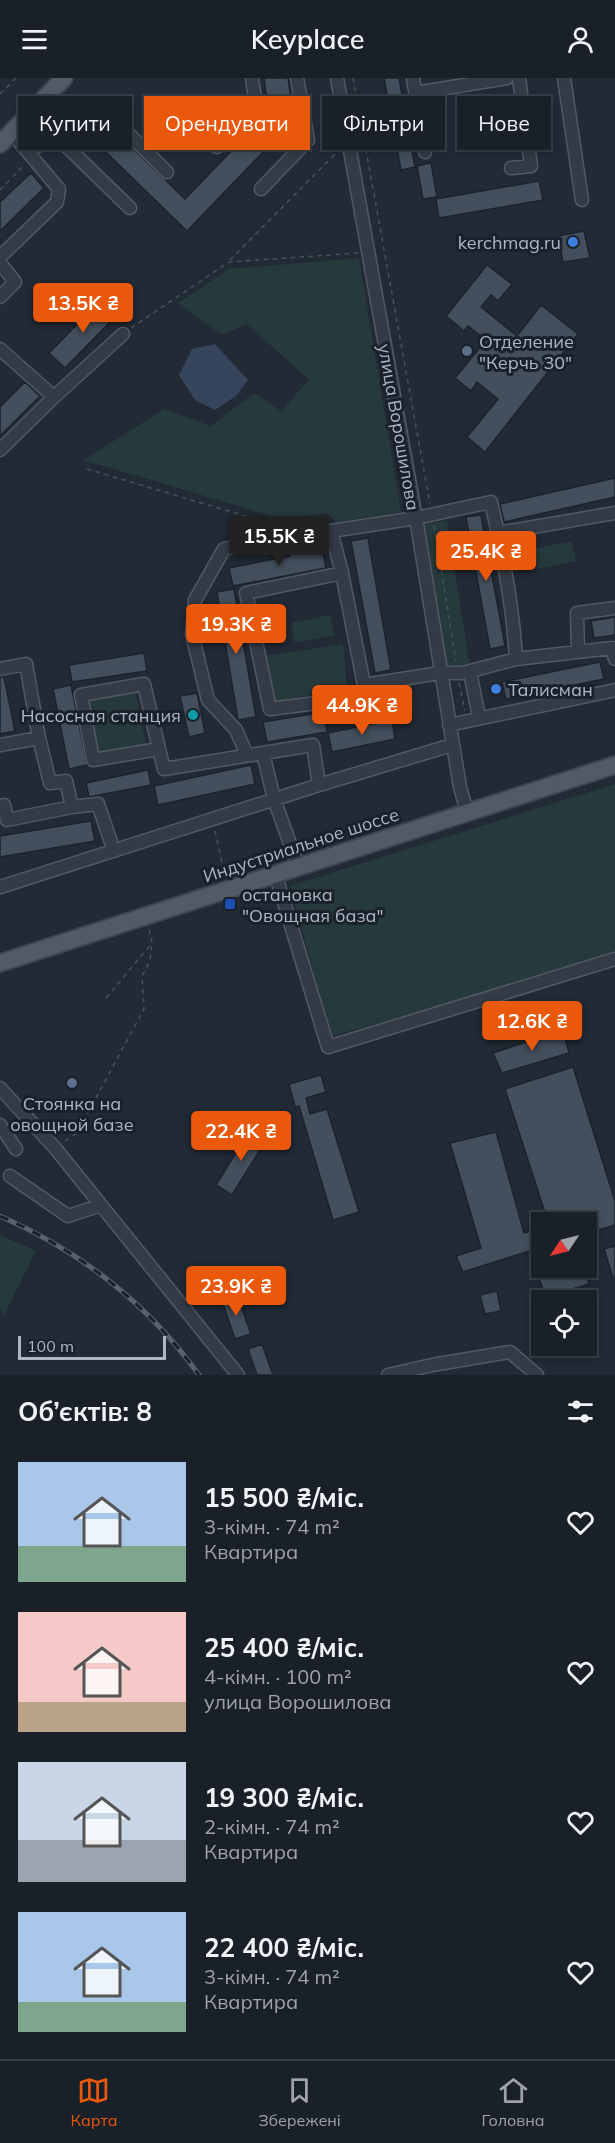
<!DOCTYPE html>
<html lang="uk">
<head>
<meta charset="utf-8">
<style>
  body { margin:0; font-family:Mulish,sans-serif; background:#222830; color:#f1f3f6; height:100vh; display:flex; flex-direction:column; font-size:22px; white-space:nowrap }
  * { box-sizing:border-box; margin:0 }
  p { font-size:20px; color:#9fa3a8 }
  .icon { flex:none; width:33px; height:33px; fill:none; stroke:currentColor; stroke-width:2; stroke-linecap:round; stroke-linejoin:round }
  .map { position:relative; height:1297px; overflow:hidden }
  .sheet { display:flex; flex-direction:column; background:#192028; flex:1 }
  .sheet>* { flex:none }
  .hud { position:absolute; left:18px; top:18px; width:579px; height:54px; display:flex; gap:12px }
  .needle { width:39px; rotate:235deg }
  .fabs { position:absolute; left:531px; top:1134px; display:grid; gap:12px }
  .fabs a { display:grid; place-items:center; width:66px; height:66px; border-radius:0px; background:#192028; box-shadow:0 3px 9px #0003,0 0 0 2px #373e45; font-size:30px }
  .scale { position:absolute; left:18px; bottom:15px; width:148px; box-sizing:border-box; padding-left:6px; border:3px solid #afb6c3; border-top:0; font-size:16px; line-height:21px; white-space:nowrap; color:#afb6c3; -webkit-text-stroke:4px #1a212b; paint-order:stroke }
  .price { position:absolute; translate:-50% -51px; padding:0 14px; border-radius:6px; background:#ea580c; color:#fff; font-size:20px; line-height:39px; filter:drop-shadow(0 2px 3px #0008) }
  .price::after { content:''; position:absolute; left:50%; top:36px; width:18px; height:14px; margin-left:-9px; background:inherit; clip-path:polygon(0 0,100% 0,50% 100%) }
  .price.current { background:#222; color:#fff }
  ul { padding:0; list-style:none }
  li { display:flex; align-items:center; gap:18px; height:150px; padding:0 18px }
  li span { display:grid; place-items:center; flex:none; width:168px; height:120px; border-radius:0px; color:#555 }
  li>.icon { margin-inline-start:auto }
  span .icon { width:72px; height:72px; fill:#fffc; stroke-width:1 }
  li b { font-size:26px }
  h2 { display:flex; justify-content:space-between; align-items:center; height:72px; padding:0 18px; font-size:26px }
  .chip { padding:0 21px; border-radius:0px; background:#192028; box-shadow:0 3px 9px #0003,0 0 0 2px #373e45; font-size:21px; line-height:54px }
  .chip.current { background:#ea580c; color:#fff }
  header { display:flex; justify-content:space-between; align-items:center; height:78px; padding:0 18px; background:#192028; font-size:27px; font-weight:600 }
  .menu { display:flex; justify-content:space-around; align-items:center; height:84px; border-top:2px solid #373e45; background:#192028; font-size:16px; color:#9fa3a8 }
  .menu a { display:grid; justify-items:center; gap:3px }
  .menu .current { color:#ea580c }
  .map>svg:first-child { display:block }
  .green { fill:#273a3b }
  .water { fill:#36455c }
  .building { fill:#444f5d; stroke:#1c232d; stroke-width:1.5 }
  .lines { fill:none; stroke-linecap:round; stroke-linejoin:round }
  .minor-casing { stroke:#525964; stroke-width:15 }
  .major-casing { stroke:#3e4550; stroke-width:20 }
  .path { stroke:#445558; stroke-width:1.5; stroke-dasharray:4.5 4.5; stroke-linecap:butt }
  .minor { stroke:#343b46; stroke-width:12 }
  .major { stroke:#525a66; stroke-width:16 }
  .rail-casing { stroke:#58616f; stroke-width:5 }
  .rail { stroke:#1a212b; stroke-width:3; stroke-dasharray:9; stroke-linecap:butt }
  .shop-dot { fill:#3f7fe0; stroke:#1a212b; stroke-width:2 }
  .service-dot { fill:#5c6f8a; stroke:#1a212b; stroke-width:2 }
  .culture-dot { fill:#0f9aa8; stroke:#1a212b; stroke-width:2 }
  .transit-dot { fill:#1a4fb4; stroke:#1a212b; stroke-width:2 }
  .labels { text-anchor:middle; dominant-baseline:central; stroke-width:6; stroke-linejoin:round; paint-order:stroke }
  .poi-label { font-size:18px; fill:#afb6c3; stroke:#1a212b; text-anchor:start }
  .street-label { font-size:18px; fill:#afb6c3; stroke:#1a212b }
</style>
</head>
<body>
<header><svg class="icon" aria-label="menu" viewBox="0 0 24 24"><path d="M4 6h16M4 12h16M4 18h16"/></svg>Keyplace<svg class="icon" aria-label="person" viewBox="0 0 24 24"><circle cx="12" cy="8" r="4"/><path d="M4 21q1-7 8-7t8 7"/></svg></header>
<div class="map">
<svg width="615" height="1297" viewBox="0 0 615 1297">
  <rect width="100%" height="100%" fill="#212a35"/>
  <path class="green" d="M359 180 401 434 337 444 327 435 285 442 84 382 164 331 211 348 254 315 281 333 309 302 247 246 222 257 178 225 229 191Z
    M447 443 470 590 444 594 422 446Z
    M572 463 576 483 537 491 532 471Z
    M330 537 334 557 295 565 291 545Z
    M343 566 347 610 275 624 265 578Z
    M135 613 146 667 98 676 89 622Z
    M615 706V883L331 958 290 808Z
    M0 1157 36 1173 4 1237 0 1230Z"/>
  <path class="water" d="M215 266 248 302 236 318 215 332 195 322 179 297 192 271Z"/>
  <path class="building" d="M264 0H288L294 42 187 153 82 51 97 36 185 121 267 36 268 32Z
    M384 0H399L415 89 401 92Z
    M431 85 437 119 423 121 417 88Z
    M31 95 44 110 0 153V124Z
    M539 103 543 122 439 140 436 121Z
    M584 153 590 180 563 184 558 158Z
    M487 187 512 206 498 223 491 217 481 229 517 258 541 227 578 256 485 374 467 359 498 321 477 304 471 313 455 300 486 262 468 248 464 253 446 238Z
    M101 222 116 238 65 290 49 275Z
    M25 304 40 318 0 358V329Z
    M615 400V419L504 444 500 426Z
    M481 437 505 568 490 571 466 439Z
    M368 460 391 592 375 595 351 463Z
    M322 470 326 490 233 508 229 490 290 478V475Z
    M234 511 256 639 238 642 217 514Z
    M615 539V557L594 560 591 543Z
    M144 575 147 593 72 604 69 587Z
    M600 584 604 601 506 621 502 604Z
    M0 599H4L15 653 0 656Z
    M71 607 87 687 69 691 53 611Z
    M408 608 413 639 397 642 391 611Z
    M197 615 205 655 189 659 180 618Z
    M324 634 327 654 267 664 263 644Z
    M392 642 395 661 332 674 328 655Z
    M251 687 255 706 158 727 154 708Z
    M148 692 151 707 89 719 86 705Z
    M91 743 95 763 0 779V758Z
    M563 952 569 975 502 995 493 975Z
    M573 989 615 1123V1147L586 1156V1144H548L505 1011Z
    M321 997 326 1014 306 1020 310 1036 327 1031 359 1134 333 1142 299 1028 295 1029 289 1006Z
    M250 1052 266 1062 232 1117 216 1107Z
    M496 1054 524 1155 542 1150V1169L463 1194 456 1178 481 1170 450 1065Z
    M615 1168V1200H613L604 1171Z
    M575 1190H584L589 1206 546 1219 539 1200Z
    M497 1213 501 1233 485 1236 480 1217Z
    M237 1217 251 1256 235 1261 222 1223Z
    M262 1266 273 1297H257L248 1271Z"/>
  <g class="lines">
    <defs>
      <path id="minor" d="M337 0 416 440 460 709 467 734
        M413 0 425 74
        M564 0 582 122
        M415 15 507 0
        M59 61 130 130
        M217 69 256 27 252 0
        M26 72 59 61 97 24 167 94
        M511 90 531 88 519 0
        M261 111 308 62 297 0
        M0 179 57 124 59 111 11 54
        M0 185 15 204 0 219
        M0 271 54 319 0 372
        M54 319 123 256
        M498 455 615 435
        M342 495 364 607 363 619 270 631 246 515Z
        M342 495 331 453 416 440 491 424C503 475 513 529 516 581
        M578 574 577 535 615 530
        M0 591 26 586 39 660
        M470 594 479 639
        M364 607 440 595H463L516 581 612 570 615 581
        M449 647 615 612
        M0 667 39 660 50 705 66 703 72 729
        M159 671 144 606 81 617 93 682 159 671 164 691 263 675 274 721 298 788
        M263 675 313 667 319 707
        M247 677 236 652 208 622 192 556 195 522 224 471 319 452 331 453
        M0 728 4 727 7 742 72 729 98 726 114 773
        M275 795 328 969 615 881
        M0 809 319 707 452 667
        M0 1010 55 1070 238 1297
        M0 1047 16 1071
        M10 1098 68 1138 101 1127
        M388 1297 432 1287 510 1274 537 1297"/>
      <path id="major" d="M0 66 64 0
        M0 885 615 687"/>
    </defs>
    <use href="#minor" class="minor-casing"/>
    <use href="#major" class="major-casing"/>
    <path class="path" d="M353 0 430 426
      M0 16 16 0
      M0 112 24 87
      M230 182 339 72
      M131 250 229 184 358 175
      M87 391 279 448
      M434 448 456 583
      M459 605 465 633
      M215 753 225 798
      M106 920 152 865 149 850
      M65 1063 77 1055 144 931 142 898 150 883 152 865"/>
    <use href="#minor" class="minor"/>
    <use href="#major" class="major"/>
    <defs>
      <path id="rail" d="M0 1138C80 1173 148 1226 199 1297"/>
    </defs>
    <use href="#rail" class="rail-casing"/>
    <use href="#rail" class="rail"/>
  </g>
  <g class="shop-dot">
    <circle cx="573" cy="164" r="6"/>
    <circle cx="496" cy="611" r="6"/>
  </g>
  <g class="service-dot">
    <circle cx="467" cy="273" r="6"/>
    <circle cx="72" cy="1005" r="6"/>
  </g>
  <circle class="culture-dot" cx="193" cy="637" r="6"/>
  <rect class="transit-dot" x="224" y="820" width="12" height="12" rx="3"/>
  <g class="labels">
    <g class="poi-label">
      <text x="561" y="164" text-anchor="end">kerchmag.ru</text>
      <text x="479" y="263">Отделение<tspan x="479" dy="21">"Керчь 30"</tspan></text>
      <text x="508" y="611">Талисман</text>
      <text x="181" y="637" text-anchor="end">Насосная станция</text>
      <text x="242" y="816">остановка<tspan x="242" dy="21">"Овощная база"</tspan></text>
      <text x="72" y="1025" text-anchor="middle">Стоянка на<tspan x="72" dy="21">овощной базе</tspan></text>
    </g>
    <g class="street-label">
      <text transform="translate(399 349) rotate(80)">улица Ворошилова</text>
      <text transform="translate(301 767) rotate(-18)">Индустриальное шоссе</text>
    </g>
  </g>
</svg>
<div class="fabs">
<a><svg class="needle" viewBox="-14 -14 28 28"><path d="M0-13l5 13h-10z" fill="#e53935"/><path d="M0 13l5-13h-10z" fill="#9fa3a8"/></svg></a>
<a><svg class="icon" aria-label="locate" viewBox="0 0 24 24"><circle cx="12" cy="12" r="6"/><path d="M12 2v4M12 18v4M2 12h4M18 12h4"/></svg></a>
</div>
<div class="scale">100 m</div>
<b class="price" style="left:83px;top:256px">13.5K ₴</b>
<b class="price current" style="left:279px;top:489px">15.5K ₴</b>
<b class="price" style="left:486px;top:504px">25.4K ₴</b>
<b class="price" style="left:236px;top:577px">19.3K ₴</b>
<b class="price" style="left:362px;top:658px">44.9K ₴</b>
<b class="price" style="left:532px;top:974px">12.6K ₴</b>
<b class="price" style="left:241px;top:1084px">22.4K ₴</b>
<b class="price" style="left:236px;top:1239px">23.9K ₴</b>
<div class="hud">
<a class="chip">Купити</a>
<a class="chip current">Орендувати</a>
<a class="chip">Фільтри</a>
<a class="chip">Нове</a>
</div>
</div>
<section class="sheet">
<h2>Об’єктів: 8<svg class="icon" aria-label="filters" viewBox="0 0 24 24"><path d="M4 7h16M4 17h16"/><circle cx="9" cy="7" r="2"/><circle cx="15" cy="17" r="2"/></svg></h2>
<ul>
<li><span style="background:linear-gradient(#a9c7e8 70%,#7fa58c 0)"><svg class="icon" aria-label="home" viewBox="0 0 24 24"><path d="M3 11l9-7 9 7M6 9v11h12V9"/></svg></span><div><b>15 500 ₴/міс.</b><p>3-кімн. · 74 m²</p><p>Квартира</p></div><svg class="icon" aria-label="heart" viewBox="0 0 24 24"><path d="M12 20l-8-8c-3-5 5-10 8-4 3-6 11-1 8 4z"/></svg></li>
<li><span style="background:linear-gradient(#f6c9c9 75%,#b9a48a 0)"><svg class="icon" aria-label="home" viewBox="0 0 24 24"><path d="M3 11l9-7 9 7M6 9v11h12V9"/></svg></span><div><b>25 400 ₴/міс.</b><p>4-кімн. · 100 m²</p><p>улица Ворошилова</p></div><svg class="icon" aria-label="heart" viewBox="0 0 24 24"><path d="M12 20l-8-8c-3-5 5-10 8-4 3-6 11-1 8 4z"/></svg></li>
<li><span style="background:linear-gradient(#c9d6e8 65%,#9aa5b1 0)"><svg class="icon" aria-label="home" viewBox="0 0 24 24"><path d="M3 11l9-7 9 7M6 9v11h12V9"/></svg></span><div><b>19 300 ₴/міс.</b><p>2-кімн. · 74 m²</p><p>Квартира</p></div><svg class="icon" aria-label="heart" viewBox="0 0 24 24"><path d="M12 20l-8-8c-3-5 5-10 8-4 3-6 11-1 8 4z"/></svg></li>
<li><span style="background:linear-gradient(#a9c7e8 75%,#7fa58c 0)"><svg class="icon" aria-label="home" viewBox="0 0 24 24"><path d="M3 11l9-7 9 7M6 9v11h12V9"/></svg></span><div><b>22 400 ₴/міс.</b><p>3-кімн. · 74 m²</p><p>Квартира</p></div><svg class="icon" aria-label="heart" viewBox="0 0 24 24"><path d="M12 20l-8-8c-3-5 5-10 8-4 3-6 11-1 8 4z"/></svg></li>
</ul>
</section>
<nav class="menu">
<a class="current"><svg class="icon" aria-label="map" viewBox="0 0 24 24"><path d="M3 6l6-2 6 2 6-2v14l-6 2-6-2-6 2zM9 4v14M15 6v14"/></svg>Карта</a>
<a><svg class="icon" aria-label="saved" viewBox="0 0 24 24"><path d="M7 4h10v16l-5-4-5 4z"/></svg>Збережені</a>
<a><svg class="icon" aria-label="home" viewBox="0 0 24 24"><path d="M3 11l9-7 9 7M6 9v11h12V9"/></svg>Головна</a>
</nav>
</body>
</html>
